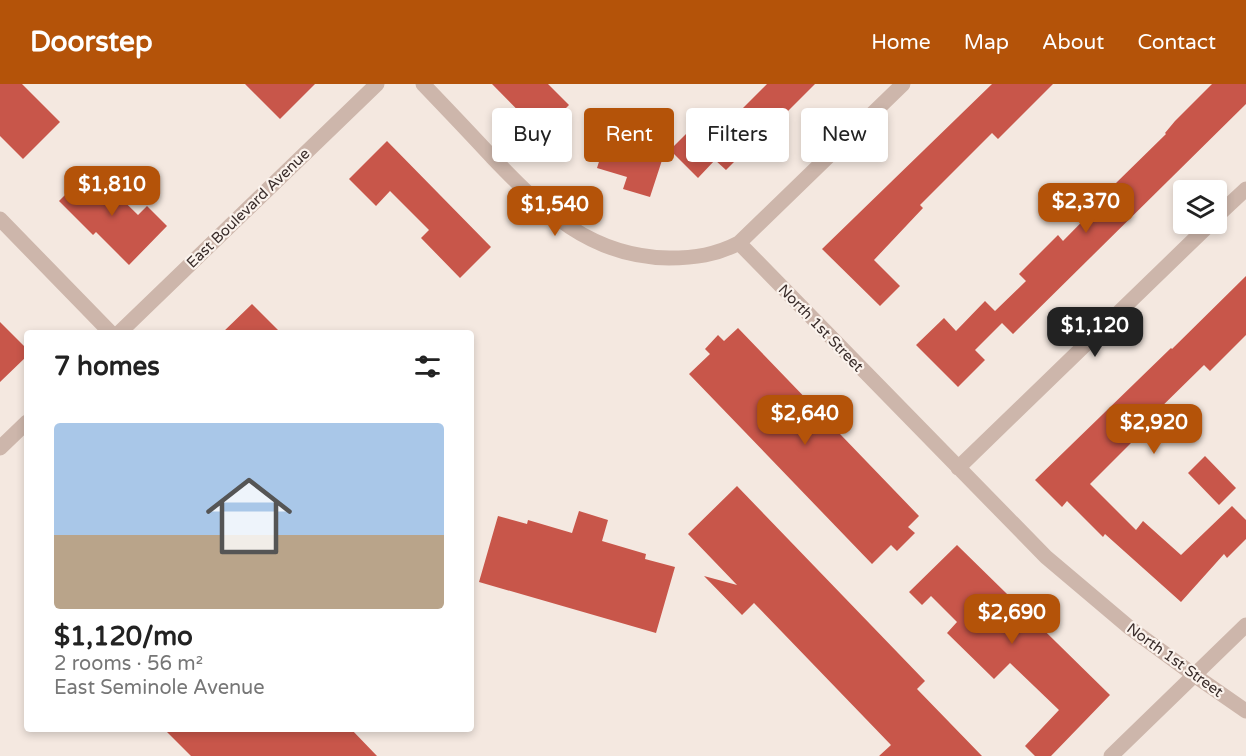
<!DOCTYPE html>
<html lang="en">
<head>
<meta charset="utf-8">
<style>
  body { margin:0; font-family:"Varela Round",sans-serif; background:#f6f6f6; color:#222; height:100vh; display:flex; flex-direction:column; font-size:22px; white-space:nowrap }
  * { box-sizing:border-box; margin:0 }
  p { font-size:20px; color:#767676 }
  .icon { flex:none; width:33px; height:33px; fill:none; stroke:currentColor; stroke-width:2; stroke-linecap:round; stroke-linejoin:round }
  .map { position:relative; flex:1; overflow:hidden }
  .details { position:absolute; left:24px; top:246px; width:450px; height:402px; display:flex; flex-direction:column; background:#fff; border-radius:6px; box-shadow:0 3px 9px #0003 }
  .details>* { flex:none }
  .guide { position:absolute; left:492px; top:24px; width:570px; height:54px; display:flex; gap:12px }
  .controls { position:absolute; left:1173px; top:96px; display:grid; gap:12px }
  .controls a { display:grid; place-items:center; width:54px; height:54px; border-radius:6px; background:#fff; box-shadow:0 3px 9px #0003; font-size:30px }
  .price { position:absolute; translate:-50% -51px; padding:0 14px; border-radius:12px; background:#b45309; color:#fff; font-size:20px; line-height:39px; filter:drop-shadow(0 2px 3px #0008) }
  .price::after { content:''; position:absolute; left:50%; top:36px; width:18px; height:14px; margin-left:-9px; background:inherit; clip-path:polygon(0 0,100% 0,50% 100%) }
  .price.on { background:#222; color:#fff }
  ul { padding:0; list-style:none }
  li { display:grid; align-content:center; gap:12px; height:318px; padding:0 30px }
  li+li { border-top:2px solid #e0e0e0 }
  li span { display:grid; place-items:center; height:186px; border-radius:6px; color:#555 }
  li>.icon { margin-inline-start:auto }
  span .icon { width:108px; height:108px; fill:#fffc; stroke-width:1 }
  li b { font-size:26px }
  h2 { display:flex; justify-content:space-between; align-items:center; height:72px; padding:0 30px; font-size:26px }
  .chip { padding:0 21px; border-radius:6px; background:#fff; box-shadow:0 3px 9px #0003; font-size:21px; line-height:54px }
  .chip.on { background:#b45309; color:#fff }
  header { display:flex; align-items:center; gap:36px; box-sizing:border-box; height:84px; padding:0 30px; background:#b45309; color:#fff }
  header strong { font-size:28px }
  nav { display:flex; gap:33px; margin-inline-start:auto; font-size:21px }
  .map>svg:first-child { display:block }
  .building { fill:#c8564a }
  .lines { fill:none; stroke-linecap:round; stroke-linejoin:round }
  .minor { stroke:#cdb6ab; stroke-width:15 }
  .tertiary { stroke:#cdb6ab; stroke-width:15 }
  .labels { text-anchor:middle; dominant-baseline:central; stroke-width:4.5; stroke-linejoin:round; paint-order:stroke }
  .street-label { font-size:15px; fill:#3a2d2b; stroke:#fbf3ed }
</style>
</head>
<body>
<header>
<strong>Doorstep</strong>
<nav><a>Home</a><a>Map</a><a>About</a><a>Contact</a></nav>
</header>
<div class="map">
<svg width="1246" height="672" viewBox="0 0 1246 672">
  <rect width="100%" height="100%" fill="#f4e8e0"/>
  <path class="building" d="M0 0H22L60 38 23 75 0 52Z
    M245 0H315L280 35Z
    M492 0H548L569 21 559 31 569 42 551 60Z
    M767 0H815L753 62 751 61 726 86 715 76 698 94 670 66 708 28 724 43Z
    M992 0H1053L998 55 992 49 920 121 923 124 874 176 900 202 880 222 822 165Z
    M1212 0H1246V20L1013 250 1002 239 975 266 985 276 958 303 916 261 944 234 956 247 985 217 995 227 1026 197 1019 190 1058 151 1063 157 1118 101 1116 99 1166 50 1165 49 1175 37Z
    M609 46 666 64 650 113 623 105 627 93 597 84Z
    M387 57 491 163 460 194 421 154 429 146 390 107 376 122 349 95Z
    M91 85 138 131 147 122 167 142 129 181 96 148 93 151 59 117Z
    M1246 192V251L1210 287 1204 281 1148 336 1151 339 1090 400 1136 446 1143 437 1181 471 1232 422 1246 436V455L1227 474 1224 470 1181 518 1105 450 1103 453 1067 417 1062 423 1035 396 1171 264 1172 265Z
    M252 220 281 249H222Z
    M0 238 27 265V272L0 298Z
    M738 244 919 432 908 443 915 449 897 467 891 461 872 480 689 290 710 270 705 265 718 251 724 257Z
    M1205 372 1236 404 1219 421 1188 389Z
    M737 402 925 597 917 605 982 672H879L891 661 754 519 742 531 704 492 737 501 688 450Z
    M579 427 608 436 602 457 646 470 645 475 675 483 656 549 479 498 498 432 527 440 528 436 572 449Z
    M957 461 1110 611 1051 672H1035L1025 662 1059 626 1010 579 994 595 947 549 957 538 931 512 922 521 909 508Z
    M164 645H351L377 672H191Z"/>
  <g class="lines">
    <path class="minor" d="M423 0C446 24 469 48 492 73 543 126 590 173 669 174 695 174 716 171 739 159L903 0
      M1216 133 1246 105
      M0 135 111 249
      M739 159 1046 473 1130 544 1194 591 1246 627
      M958 384 1210 140
      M1111 672 1246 541"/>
    <path class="tertiary" d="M119 249 377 0
      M0 364 27 338"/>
  </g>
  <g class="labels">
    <g class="street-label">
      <text transform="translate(248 124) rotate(-44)">East Boulevard Avenue</text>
      <text transform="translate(821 244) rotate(46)">North 1st Street</text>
      <text transform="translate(1175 576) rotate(36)">North 1st Street</text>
    </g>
  </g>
</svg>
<div class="controls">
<a><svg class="icon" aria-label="layers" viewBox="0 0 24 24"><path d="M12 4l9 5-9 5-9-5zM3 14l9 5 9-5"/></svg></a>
</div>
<b class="price" style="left:112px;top:133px">$1,810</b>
<b class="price" style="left:1086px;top:150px">$2,370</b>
<b class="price" style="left:555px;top:153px">$1,540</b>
<b class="price on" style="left:1095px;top:274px">$1,120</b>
<b class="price" style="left:805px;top:362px">$2,640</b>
<b class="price" style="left:1154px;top:371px">$2,920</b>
<b class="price" style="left:1012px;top:561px">$2,690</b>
<div class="guide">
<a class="chip">Buy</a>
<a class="chip on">Rent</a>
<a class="chip">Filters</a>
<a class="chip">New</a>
</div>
<section class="details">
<h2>7 homes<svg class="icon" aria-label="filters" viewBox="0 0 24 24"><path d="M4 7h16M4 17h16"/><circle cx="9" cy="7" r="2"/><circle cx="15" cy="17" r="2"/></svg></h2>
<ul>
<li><span style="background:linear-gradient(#a9c7e8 60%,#b9a48a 0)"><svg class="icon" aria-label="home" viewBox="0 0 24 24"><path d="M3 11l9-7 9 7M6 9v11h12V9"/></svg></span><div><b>$1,120/mo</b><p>2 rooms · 56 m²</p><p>East Seminole Avenue</p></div></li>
</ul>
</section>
</div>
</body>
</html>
